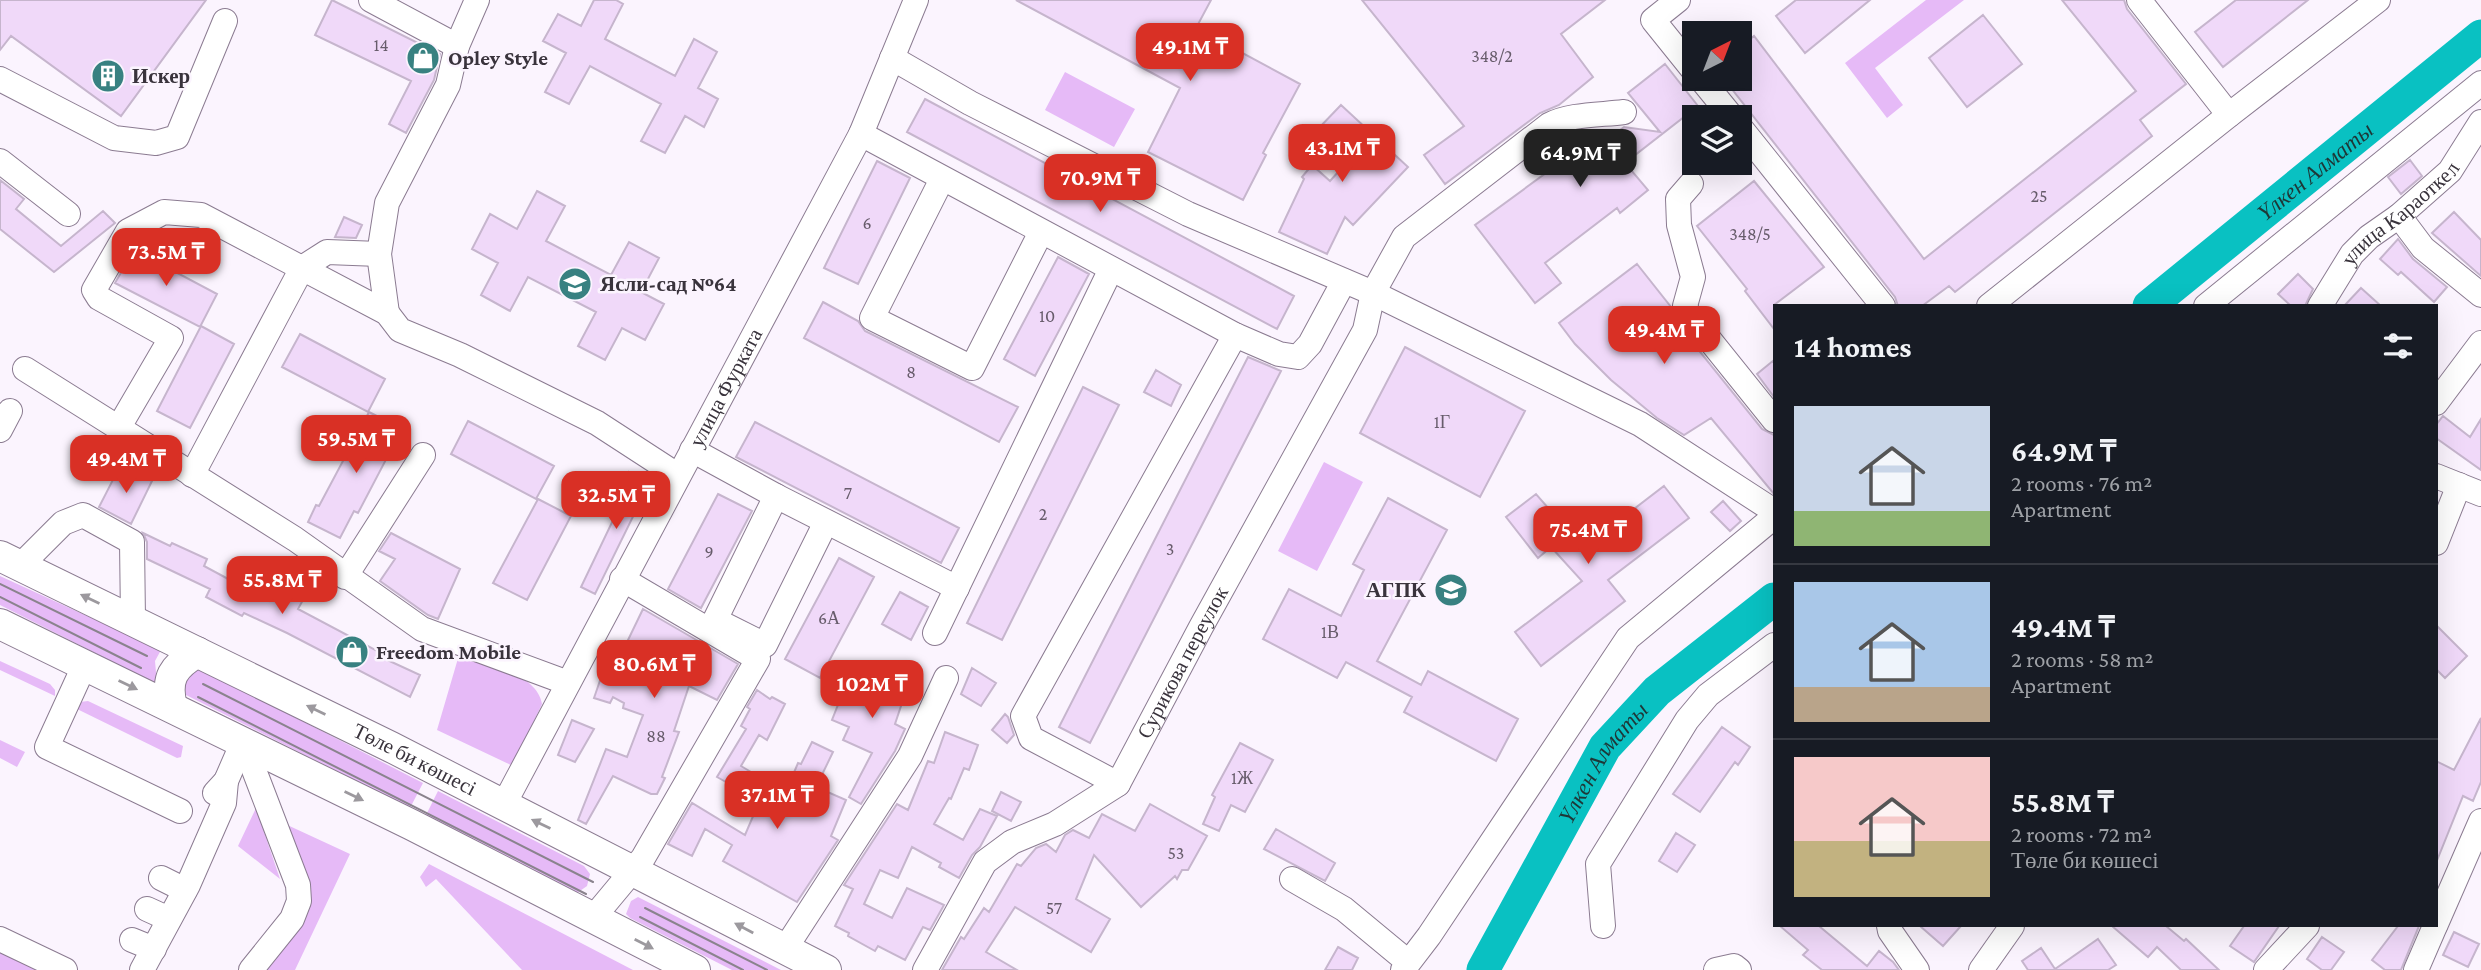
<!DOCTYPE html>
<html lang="en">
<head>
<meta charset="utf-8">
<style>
  body { margin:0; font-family:"Crimson Pro",serif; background:#242831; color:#f1f3f6; height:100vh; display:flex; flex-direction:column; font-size:26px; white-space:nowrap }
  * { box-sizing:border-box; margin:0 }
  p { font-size:23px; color:#9ea1a6 }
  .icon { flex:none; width:38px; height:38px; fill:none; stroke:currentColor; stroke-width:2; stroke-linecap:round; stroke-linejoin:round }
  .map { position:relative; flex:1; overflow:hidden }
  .panel { position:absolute; left:1773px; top:304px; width:665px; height:623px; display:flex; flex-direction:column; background:#171b24; border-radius:0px; box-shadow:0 7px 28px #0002 }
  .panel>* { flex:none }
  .needle { width:46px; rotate:42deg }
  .controls { position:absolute; left:1682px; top:21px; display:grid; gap:14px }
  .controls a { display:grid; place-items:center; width:70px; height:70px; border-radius:0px; background:#171b24; box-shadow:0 7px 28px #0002; font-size:35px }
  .price { position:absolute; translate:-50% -60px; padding:0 16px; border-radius:14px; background:#d93025; color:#fff; font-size:23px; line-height:46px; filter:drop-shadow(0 2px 4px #0008) }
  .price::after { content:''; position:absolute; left:50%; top:42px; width:21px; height:16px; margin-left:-10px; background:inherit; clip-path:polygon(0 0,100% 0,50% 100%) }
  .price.active { background:#222; color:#fff }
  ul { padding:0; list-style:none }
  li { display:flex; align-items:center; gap:21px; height:175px; padding:0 21px }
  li+li { border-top:2px solid #363941 }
  li span { display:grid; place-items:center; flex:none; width:196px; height:140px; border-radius:0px; color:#555 }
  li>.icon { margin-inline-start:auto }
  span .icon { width:84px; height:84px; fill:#fffc; stroke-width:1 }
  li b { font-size:30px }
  h2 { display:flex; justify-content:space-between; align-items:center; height:84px; padding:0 21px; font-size:30px }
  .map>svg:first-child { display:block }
  .green { fill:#e6baf7 }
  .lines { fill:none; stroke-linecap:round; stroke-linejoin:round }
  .river { stroke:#09c1c2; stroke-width:33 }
  .building { fill:#f0d9f9; stroke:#c6b5cd; stroke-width:2 }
  .minor-casing { stroke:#8b7b91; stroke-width:26 }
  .major-casing { stroke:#8b7b91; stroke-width:32 }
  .minor { stroke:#fff; stroke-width:24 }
  .major { stroke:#fff; stroke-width:30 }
  .tram { stroke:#8a838d; stroke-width:2 }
  .oneway { fill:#9c999e }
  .labels { text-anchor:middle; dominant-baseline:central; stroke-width:5; stroke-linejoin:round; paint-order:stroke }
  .number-label { font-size:18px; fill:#675c6b }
  .poi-label { font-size:21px; font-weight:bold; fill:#39333c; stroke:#fbf4fe; text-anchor:start }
  .street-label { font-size:21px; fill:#39333c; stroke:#fbf4fe }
  .water-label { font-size:23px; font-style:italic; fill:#1e3737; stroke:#fbf4fe }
</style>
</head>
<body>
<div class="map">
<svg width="2481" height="970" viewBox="0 0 2481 970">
  <rect width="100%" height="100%" fill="#fbf4fe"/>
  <path class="green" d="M1926 0H1964L1875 68 1903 105 1887 118 1845 63Z
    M1065 72 1135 109 1114 147 1045 110Z
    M1324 462 1363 482 1317 571 1278 551Z
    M0 576 161 650 155 661 157 684 0 605Z
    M459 655C485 664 537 673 542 704L513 766 437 730Z
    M0 661 50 684 55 690V696L0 670Z
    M190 669H201L423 783 410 808 186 695 183 681Z
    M88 701 183 746 181 757 177 758 77 709 80 702Z
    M0 740 25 752 17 767 0 758Z
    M438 791 584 866 590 874 587 886 577 893 425 817Z
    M256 808 280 879 238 846Z
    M283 823 350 854 295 970H262L305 913Z
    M429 864 633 970H522L436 879 426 887 420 877Z
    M638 897 781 970H732L630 918 626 914 631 901Z
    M0 950 44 970H0Z"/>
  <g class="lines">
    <g class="river">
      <path id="s1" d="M2149 306 2481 36"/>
      <path id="s2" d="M1483 970 1605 747 1657 691 1774 599"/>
    </g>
  </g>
  <path class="building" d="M0 0H206L121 116 11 36 0 50Z
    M332 0 440 54 434 80 406 133 389 124 411 81 315 35Z
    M594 0H616L623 4 605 39 675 76 694 39 717 52 698 88 718 99 704 127 685 116 665 153 641 141 661 104 590 66 569 104 545 92 566 53 543 41 558 14 581 26Z
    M1016 0H1211L1196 28 1300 84 1263 153 1266 155 1243 200 1148 152 1180 88Z
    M1362 0H1605L1561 34 1593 77 1559 105 1540 113 1445 184 1424 155 1464 126Z
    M1796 0H1870L1805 53 1776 16Z
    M2062 0H2124L2127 9 2186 84 2140 120 2152 136 1955 292 1949 286 1922 306H1898L1895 297 1724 79H1740V47L1754 36 1924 259 2136 91Z
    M2236 0H2308L2223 67 2195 32Z
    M1983 15 2022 64 1967 107 1929 58Z
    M1665 64 1698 106 1625 163 1648 190 1620 213 1617 208 1545 263 1561 283 1535 303 1475 225 1561 162 1548 145 1557 138 1570 133 1588 155 1624 127 1660 132 1628 93Z
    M925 99 1294 296 1277 329 907 132Z
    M1341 105 1408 167 1353 225 1345 217 1327 254 1279 232 1304 179 1302 177 1312 165 1330 181 1349 160 1317 130Z
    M2410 160 2422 176 2401 194 2388 177Z
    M877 161 910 178 858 284 824 268Z
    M0 180 24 199 16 209 61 246 103 211 115 223 54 272 0 229Z
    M1754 181 1824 267 1774 305V329L1745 291 1747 289 1697 226Z
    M537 191 565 206 546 241 611 275 629 242 659 258 641 292 664 304 645 340 622 328 605 360 578 346 596 312 528 277 510 311 481 295 498 263 472 249 490 214 517 229Z
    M2454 212 2481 240V276L2432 233Z
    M344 217 362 225 356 238 335 237Z
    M2398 239 2413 259 2447 287 2434 302 2401 272 2398 275 2380 259Z
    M134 250 217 294 200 327 115 283Z
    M1058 257 1089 274 1035 376 1004 359Z
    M1637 264 1671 307 1676 322 1762 429 1774 435V494L1711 418 1684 435 1657 418 1611 380 1575 344 1559 323Z
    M2298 274 2313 289 2305 306H2291L2278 294Z
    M2361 288 2381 306H2344Z
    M823 302 858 321 865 331 1018 407 999 442 804 338Z
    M201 326 234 344 190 428 157 411Z
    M300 334 385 379 368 412 282 367Z
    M1405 347 1525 411 1480 497 1360 433Z
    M1248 357 1281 371 1090 743 1059 727Z
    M1774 360V397L1757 374Z
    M1156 370 1181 385 1171 406 1144 392Z
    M1083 387 1119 405 1002 640 967 623Z
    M369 412 402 429 358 513 354 511 340 538 308 522 316 505 319 506Z
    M2443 416 2470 437 2481 419V470L2436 438V425Z
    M468 421 554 466 536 499 451 454Z
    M755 422 959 528 941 563 736 457Z
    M120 466 152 481 131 524 99 507Z
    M629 472 649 484 595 594 581 587 616 514 614 512Z
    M1664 486 1689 518 1608 580 1625 601 1541 666 1515 632 1582 581 1551 547 1538 558 1506 517 1536 494 1583 548Z
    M718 494 752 511 701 608 668 589Z
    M1388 498 1447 530 1377 661 1421 685 1428 671 1518 719 1496 761 1404 712 1412 697 1346 662 1337 678 1263 639 1289 589 1341 616 1364 570 1353 564Z
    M538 499 571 516 527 600 493 583Z
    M1723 501 1741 521 1730 531 1711 512Z
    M143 533 170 546 172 543 207 559 204 566 269 601 277 586 303 600 298 609 385 655 383 658 420 675 410 697 287 633 244 613 242 616 206 597 210 589 147 559V542Z
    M391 533 460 569 438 619 428 615 380 581 395 559 379 551Z
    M839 558 874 577 820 678 785 659Z
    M900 592 928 607 911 640 882 624Z
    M643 609 738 664 717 700 689 686 674 731 679 732 662 777 665 778 657 794H651L613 776 586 824 578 820 606 749 627 757 643 715 623 708 624 703 613 697 610 703 594 698 606 663 615 667Z
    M2436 625 2467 656 2445 678 2436 669Z
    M855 662 909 682 895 724 905 729 895 751 861 804 849 797 872 753 843 740 849 727 832 720Z
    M972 668 996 683 981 706 961 694Z
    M757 690 770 699 772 697 785 704 767 740 759 735 741 766 761 778 751 796 717 777 746 729 741 726 750 709 747 707Z
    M1005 714 1008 717 1014 735 1007 743 992 730Z
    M2481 718V782L2473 801 2463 796 2436 863V761L2454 770Z
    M572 720 594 729 575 762 558 755Z
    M1722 727 1750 747 1738 765 1735 762 1700 812 1673 794Z
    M945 732 978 745 969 770 964 768 951 799 949 798 934 824 963 840 980 809 997 816 980 847 972 855 959 878 939 867 941 863 912 847 898 878 880 870 864 904 892 918 907 888 944 905 930 930 923 927 905 960 878 946 875 951 848 936 849 933 835 926 853 889 844 885 897 804 908 810 928 761 934 763Z
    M812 742 833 752 816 787 846 800 831 836 838 840 797 902 723 861 732 845 705 829 692 856 668 844 692 803 745 835 760 800 779 808 798 763 801 764Z
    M1240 743 1273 760 1245 812 1231 805 1219 831 1203 824 1215 797 1212 795Z
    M1001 792 1021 802 1011 821 992 811Z
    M1150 804 1207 836 1188 870H1182L1177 879 1175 876 1141 907 1094 855 1076 899 1110 919 1091 952 1015 907 986 952 1017 970H942L961 937 964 939 984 908 989 912 1017 864 1021 866 1036 848 1046 844 1056 852 1065 835 1073 830 1089 838 1102 814 1135 831Z
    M1276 829 1335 863 1325 881 1264 849Z
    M1676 833 1695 845 1677 872 1659 861Z
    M1780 926H1819L1867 966 1879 951 1893 962 1899 970H1822L1803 955 1808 950Z
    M1920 926H1961L1943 946Z
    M2112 926H2166L2184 941 2186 939 2219 970H2181L2157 947 2148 957Z
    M2244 926H2279L2254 962 2230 946Z
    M2398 926H2419L2401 970H2385L2372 960Z
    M2454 932 2479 944 2468 967 2443 955Z
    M2322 937 2344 952 2331 970H2322L2307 959Z
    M2098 939 2116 965 2108 970H2028L2022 961 2041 948 2055 969Z
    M1338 947 1358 958 1352 970H1325Z"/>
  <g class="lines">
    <defs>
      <g id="minor">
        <path d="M371 0 457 46"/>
        <path d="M1678 0 1653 20 1694 71"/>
        <path d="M2139 0 2229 115"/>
        <path d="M892 58 970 103 1188 214 1373 293 1640 424 1774 511"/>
        <path d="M0 79 114 138 156 143 177 137 225 21"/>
        <path d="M1701 79 1732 117"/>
        <path d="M1740 127 1883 306"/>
        <path d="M861 134 1235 335 1279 354 1298 357 1310 344 1344 281"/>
        <path d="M0 161 68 214"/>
        <path d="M942 179 872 318 972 368 1041 232"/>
        <path d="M1691 184 1678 199 1679 225 1693 277 1685 306 1688 313 1774 420"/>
        <path d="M2399 216 2423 248 2481 295"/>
        <path d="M1989 306 2229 115 2378 0"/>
        <path d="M2206 306 2481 83"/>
        <path id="s3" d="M2320 306 2352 254 2369 237 2399 216 2450 171 2481 122"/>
        <path d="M387 313 379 254 387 203 448 85 457 46 477 0"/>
        <path d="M25 369 295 539 422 629 568 683"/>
        <path d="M2436 403 2481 343"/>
        <path d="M119 427 171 338 99 298 94 290 128 231 164 212 201 215 387 313 400 330 460 355 597 423 677 475"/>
        <path d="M0 430 10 411"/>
        <path d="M692 450 776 496 957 588"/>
        <path d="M192 475 302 268 327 252 379 254"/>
        <path d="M2436 476 2481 494"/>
        <path d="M776 496 715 620 765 645 826 522"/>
        <path d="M2436 543 2459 485"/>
        <path d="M20 566 63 523 83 515 132 542 133 620"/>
        <path d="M345 577 423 455"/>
        <path d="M935 633 1111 269"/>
        <path d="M85 664 47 747 180 811"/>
        <path d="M1118 784 1031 738 1023 716 1235 335"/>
        <path d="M215 793 226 781 243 742"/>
        <path id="s4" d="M503 806 861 134 916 0"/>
        <path d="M161 878 185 890"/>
        <path d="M1292 879 1344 909 1408 962"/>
        <path d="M147 909 169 919"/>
        <path d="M593 918 643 858 758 659 622 579"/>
        <path d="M2436 924 2481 821"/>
        <path d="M1603 926 1598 864 1687 720 1708 695 1774 645"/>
        <path d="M1889 926 1890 931 1917 970"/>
        <path d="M0 939 65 970"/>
        <path d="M132 940 154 949"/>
        <path d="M785 949 910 756 946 678"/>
        <path d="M142 970 188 885 224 803 226 781"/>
        <path d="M251 970 292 919 299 901 298 885 254 770"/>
        <path id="s5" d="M925 970 985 862 1012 842 1055 824 1118 784 1201 627 1365 330 1373 293 1404 237 1549 125C1569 114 1601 115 1624 112"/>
        <path d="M1403 970 1429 936 1628 638 1774 517"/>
        <path d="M1716 970 1734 966 1739 970"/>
        <path d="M1981 970 2012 926"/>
        <path d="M2266 970 2307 926"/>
        <path d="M2416 970 2435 926"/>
      </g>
      <g id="major">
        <path id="s6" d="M0 556 391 747 826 970"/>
        <path d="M0 624 412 825 695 970"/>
        <path d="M172 707C165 678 173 667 197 652"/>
      </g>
    </defs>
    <use href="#minor" class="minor-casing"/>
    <use href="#major" class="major-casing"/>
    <use href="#minor" class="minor"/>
    <use href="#major" class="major"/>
    <path class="tram" d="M0 584 147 656
      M0 597 141 668
      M203 684 593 882
      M198 697 586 894
      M645 908 767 970
      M640 917 743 970"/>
  </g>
  <defs><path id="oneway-solid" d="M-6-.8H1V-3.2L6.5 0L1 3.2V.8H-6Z" transform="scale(1.75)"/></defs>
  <g class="oneway">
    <use href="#oneway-solid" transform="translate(90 599) rotate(-154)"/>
    <use href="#oneway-solid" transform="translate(128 685) rotate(26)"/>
    <use href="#oneway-solid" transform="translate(316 710) rotate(-154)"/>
    <use href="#oneway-solid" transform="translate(354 796) rotate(26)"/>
    <use href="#oneway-solid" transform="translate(541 824) rotate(-154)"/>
    <use href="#oneway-solid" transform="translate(744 928) rotate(-152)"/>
    <use href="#oneway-solid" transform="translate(644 944) rotate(27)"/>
  </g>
  <defs>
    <symbol id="shop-disc" viewBox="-11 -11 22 22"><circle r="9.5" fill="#388181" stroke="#fbf4fe"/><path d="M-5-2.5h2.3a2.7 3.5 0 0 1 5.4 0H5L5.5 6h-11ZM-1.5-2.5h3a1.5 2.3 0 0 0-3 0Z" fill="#fff"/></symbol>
    <symbol id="building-disc" viewBox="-11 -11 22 22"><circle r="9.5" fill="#388181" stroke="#fbf4fe"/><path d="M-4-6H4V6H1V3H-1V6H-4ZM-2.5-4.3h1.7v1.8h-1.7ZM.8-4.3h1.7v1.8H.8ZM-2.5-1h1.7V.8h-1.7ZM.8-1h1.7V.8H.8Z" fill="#fff"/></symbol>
    <symbol id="school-disc" viewBox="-11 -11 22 22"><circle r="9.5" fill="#388181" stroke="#fbf4fe"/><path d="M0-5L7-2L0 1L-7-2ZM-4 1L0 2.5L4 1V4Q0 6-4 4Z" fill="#fff"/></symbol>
    <symbol id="university-disc" viewBox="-11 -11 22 22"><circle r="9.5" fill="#388181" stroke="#fbf4fe"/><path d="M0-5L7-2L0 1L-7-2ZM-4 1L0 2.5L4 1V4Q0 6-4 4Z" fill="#fff"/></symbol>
  </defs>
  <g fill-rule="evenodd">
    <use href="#shop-disc" x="404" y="39" width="38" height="38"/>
    <use href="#building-disc" x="89" y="57" width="38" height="38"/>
    <use href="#school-disc" x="556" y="265" width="38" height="38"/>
    <use href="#university-disc" x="1432" y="571" width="38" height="38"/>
    <use href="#shop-disc" x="333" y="633" width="38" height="38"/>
  </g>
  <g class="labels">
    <g class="number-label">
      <text x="381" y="45">14</text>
      <text x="1492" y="56">348/2</text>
      <text x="2039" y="196">25</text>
      <text x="867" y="223">6</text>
      <text x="1750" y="234">348/5</text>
      <text x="1047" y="316">10</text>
      <text x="911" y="372">8</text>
      <text x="1442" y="422">1Г</text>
      <text x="848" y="493">7</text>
      <text x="1043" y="514">2</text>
      <text x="1170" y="549">3</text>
      <text x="709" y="552">9</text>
      <text x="829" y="618">6А</text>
      <text x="1330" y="632">1В</text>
      <text x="656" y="736">88</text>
      <text x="1242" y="778">1Ж</text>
      <text x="1176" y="853">53</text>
      <text x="1054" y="908">57</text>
    </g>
    <g class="poi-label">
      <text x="448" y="58">Opley Style</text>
      <text x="132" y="76">Искер</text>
      <text x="600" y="284">Ясли-сад №64</text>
      <text x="1426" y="590" text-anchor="end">АГПК</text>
      <text x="376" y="652">Freedom Mobile</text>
    </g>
    <g class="street-label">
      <text stroke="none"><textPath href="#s3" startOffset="124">улица Караоткел</textPath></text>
      <text stroke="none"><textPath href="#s4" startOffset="474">улица Фурката</textPath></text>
      <text stroke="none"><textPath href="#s5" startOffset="416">Сурикова переулок</textPath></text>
      <text stroke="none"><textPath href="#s6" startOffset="462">Төле би көшесі</textPath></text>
    </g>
    <g class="water-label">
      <text stroke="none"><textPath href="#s1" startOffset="214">Үлкен Алматы</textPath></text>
      <text stroke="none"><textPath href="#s2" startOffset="240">Үлкен Алматы</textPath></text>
    </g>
  </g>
</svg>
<div class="controls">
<a><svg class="needle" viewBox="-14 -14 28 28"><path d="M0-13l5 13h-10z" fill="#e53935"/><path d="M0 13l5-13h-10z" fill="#9ea1a6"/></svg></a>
<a><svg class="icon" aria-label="layers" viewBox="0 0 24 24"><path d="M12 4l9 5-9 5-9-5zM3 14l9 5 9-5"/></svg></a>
</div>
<b class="price" style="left:1190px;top:83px">49.1M ₸</b>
<b class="price" style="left:1342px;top:184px">43.1M ₸</b>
<b class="price active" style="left:1580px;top:189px">64.9M ₸</b>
<b class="price" style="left:1100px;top:214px">70.9M ₸</b>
<b class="price" style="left:166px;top:288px">73.5M ₸</b>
<b class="price" style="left:1664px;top:366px">49.4M ₸</b>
<b class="price" style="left:356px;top:475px">59.5M ₸</b>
<b class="price" style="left:126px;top:495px">49.4M ₸</b>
<b class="price" style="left:616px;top:531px">32.5M ₸</b>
<b class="price" style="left:1588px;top:566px">75.4M ₸</b>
<b class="price" style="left:282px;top:616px">55.8M ₸</b>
<b class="price" style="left:654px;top:700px">80.6M ₸</b>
<b class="price" style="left:872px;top:720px">102M ₸</b>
<b class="price" style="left:777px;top:831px">37.1M ₸</b>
<section class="panel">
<h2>14 homes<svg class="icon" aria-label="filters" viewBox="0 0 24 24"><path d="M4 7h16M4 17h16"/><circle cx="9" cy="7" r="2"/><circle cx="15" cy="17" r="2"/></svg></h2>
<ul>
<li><span style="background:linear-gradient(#c9d6e8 75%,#8fb573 0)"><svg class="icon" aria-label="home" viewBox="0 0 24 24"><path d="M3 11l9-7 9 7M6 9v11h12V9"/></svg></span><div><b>64.9M ₸</b><p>2 rooms · 76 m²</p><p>Apartment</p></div></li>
<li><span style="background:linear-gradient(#a9c7e8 75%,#b9a48a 0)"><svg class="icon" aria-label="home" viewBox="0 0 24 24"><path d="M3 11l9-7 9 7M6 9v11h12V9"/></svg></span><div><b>49.4M ₸</b><p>2 rooms · 58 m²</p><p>Apartment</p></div></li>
<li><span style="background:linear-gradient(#f6c9c9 60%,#c2b280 0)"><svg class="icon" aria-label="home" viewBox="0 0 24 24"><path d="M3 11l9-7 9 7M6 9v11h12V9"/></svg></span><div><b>55.8M ₸</b><p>2 rooms · 72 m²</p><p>Төле би көшесі</p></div></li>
</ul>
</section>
</div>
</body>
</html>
